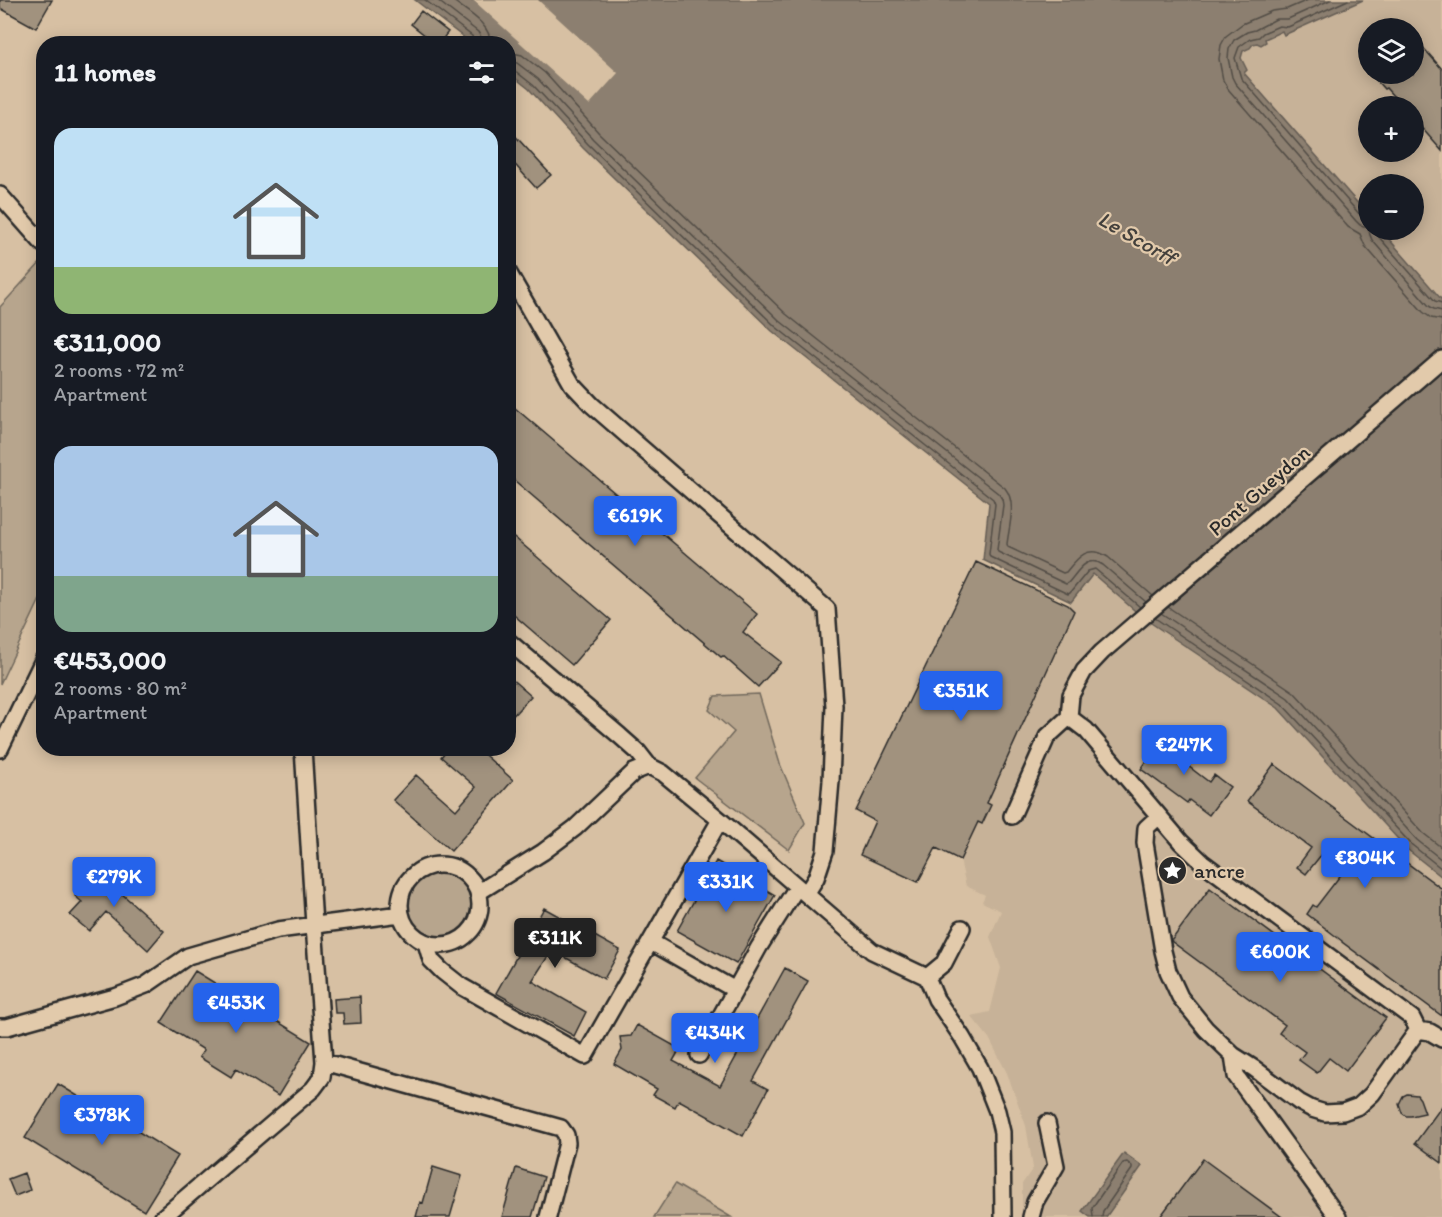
<!DOCTYPE html>
<html lang="en">
<head>
<meta charset="utf-8">
<style>
  body { margin:0; font-family:Itim,sans-serif; background:#242831; color:#f1f3f6; height:100vh; display:flex; flex-direction:column; font-size:22px; white-space:nowrap }
  * { box-sizing:border-box; margin:0 }
  p { font-size:20px; color:#9ea1a6 }
  .icon { flex:none; width:33px; height:33px; fill:none; stroke:currentColor; stroke-width:2; stroke-linecap:round; stroke-linejoin:round }
  .map { position:relative; flex:1; overflow:hidden }
  .side { position:absolute; left:36px; top:36px; width:480px; height:720px; display:flex; flex-direction:column; background:#171b24; border-radius:24px; box-shadow:0 3px 15px #0003 }
  .side>* { flex:none }
  .tools { position:absolute; left:1358px; top:18px; display:grid; gap:12px }
  .tools a { display:grid; place-items:center; width:66px; height:66px; border-radius:50%; background:#171b24; box-shadow:0 3px 15px #0003; font-size:30px }
  .price { position:absolute; translate:-50% -51px; padding:0 14px; border-radius:6px; background:#2563eb; color:#fff; font-size:20px; line-height:39px; filter:drop-shadow(0 2px 3px #0008) }
  .price::after { content:''; position:absolute; left:50%; top:36px; width:18px; height:14px; margin-left:-9px; background:inherit; clip-path:polygon(0 0,100% 0,50% 100%) }
  .price.current { background:#222; color:#fff }
  ul { padding:0; list-style:none }
  li { display:grid; align-content:center; gap:12px; height:318px; padding:0 18px }
  li span { display:grid; place-items:center; height:186px; border-radius:18px; color:#555 }
  li>.icon { margin-inline-start:auto }
  span .icon { width:108px; height:108px; fill:#fffc; stroke-width:1 }
  li b { font-size:26px }
  h2 { display:flex; justify-content:space-between; align-items:center; height:72px; padding:0 18px; font-size:26px }
  .map>svg:first-child { display:block }
  .built { fill:#c7b298; fill-rule:evenodd }
  .green { fill:#b7a58d; stroke:#71685c; stroke-width:1.5 }
  .water { fill:#8c7f6f; stroke:#655d54; stroke-width:1.5 }
  .pier { fill:#d7c0a3 }
  .lines { fill:none; stroke-linecap:round; stroke-linejoin:round }
  .shore { stroke:#524d46; stroke-width:1.5 }
  .building { fill:#a1927e; stroke:#2b2b2b; stroke-width:1.5 }
  .minor-casing { stroke:#2b2b2b; stroke-width:20 }
  .minor { stroke:#e2caab; stroke-width:15 }
  .labels { text-anchor:middle; dominant-baseline:central; stroke-width:4.5; stroke-linejoin:round; paint-order:stroke }
  .street-label { font-size:21px; fill:#2b2b2b; stroke:#e2caab }
  .poi-label { font-size:21px; fill:#2b2b2b; stroke:#e2caab; text-anchor:start }
  .water-label { font-size:22px; font-style:italic; fill:#43403c; stroke:#e2caab }
</style>
</head>
<body>
<div class="map">
<svg width="1442" height="1217" viewBox="0 0 1442 1217">
  <rect width="100%" height="100%" fill="#d7c0a3"/>
  <filter id="ink" filterUnits="userSpaceOnUse"><feTurbulence type="fractalNoise" baseFrequency=".0167" numOctaves="2"/><feDisplacementMap in="SourceGraphic" scale="12" xChannelSelector="R" yChannelSelector="G"/><feConvolveMatrix kernelMatrix="1 2 1 2 8 2 1 2 1" color-interpolation-filters="sRGB"/></filter>
  <g filter="url(#ink)">
    <path class="built" d="M1248 0H1442V300L1381 230H1413V184H1368V215L1244 73 1247 70 1241 58 1243 51 1250 48 1255 43 1261 45ZM1368 28H1413V74H1368ZM1368 106H1413V152H1368Z
      M1093 574 1142 617 1278 708 1408 850 1442 877V1217H1022V1184L1033 1168 1026 1126 1007 1073 989 1038 971 1016 990 1012 1001 968 990 937 1001 911 982 902 985 895 966 886 960 860 1074 611 1068 605Z"/>
    <path class="green" d="M43 260V593L0 684V307Z
      M759 694 780 764 805 823 789 850 695 778 734 732 709 710 715 696Z
      M407 904a32 32 0 1 1 64 0a32 32 0 1 1-64 0Z
      M675 1184 731 1217H654Z"/>
    <path class="water" d="M415 0H1363L1284 35 1282 31 1265 39 1266 42 1261 45 1257 43 1253 44 1250 48 1243 51 1241 58 1247 70 1244 73 1368 215V230H1381L1442 300V877L1408 850 1278 708 1142 617 1093 574 1071 602 983 560 989 503 772 331 583 148 529 89 509 73 508 44 471 43Z
      M1124 1153 1142 1166 1106 1217H1090L1082 1211Z"/>
    <path class="pier" d="M473 0H538L618 73 589 105Z"/>
    <g class="lines">
      <path class="shore" d="M425 0 472 36 474 44
        M437 0 478 32 481 37 482 44
        M452 0C467 12 490 23 491 44
        M1308 0 1287 9 1272 11 1242 24 1226 36 1221 45 1219 59 1223 80 1228 89 1348 227 1360 234 1365 246 1423 312 1431 318 1442 320
        M1330 0 1288 19H1276L1255 30 1247 32 1234 40 1229 49 1228 58 1232 77 1235 83 1356 221 1360 225 1368 227
        M1348 0 1288 27 1279 26 1263 33 1259 37 1250 39 1239 47 1235 58 1241 78 1361 216 1368 218
        M508 52 522 55 545 73 599 133 786 314 1005 488C1017 503 1009 526 1007 544L1008 547 1063 573 1066 572C1078 557 1088 544 1108 557L1153 596
        M508 61 517 63 538 79 593 139 780 321 999 494 1002 499 1003 505 997 550 998 552 1066 584 1068 583C1078 572 1086 554 1103 565L1146 602
        M508 69 514 70 533 85 588 144 776 327 993 499 995 504 989 554 990 557 1068 594 1070 593 1088 571 1095 569 1140 607
        M1369 230 1370 235 1372 240 1429 306 1434 309 1442 311
        M1377 230 1378 236 1435 301 1442 303
        M1168 607 1294 692 1423 833 1442 848
        M1161 613 1288 698 1417 840 1442 860
        M1155 618 1282 704 1412 845 1442 869
        M1093 1217 1092 1208 1123 1163 1127 1162 1132 1166V1169L1103 1211 1102 1217"/>
    </g>
    <path class="building" d="M0 0H52L36 28 0 8Z
      M421 11 448 32 439 44H436L411 24Z
      M1413 36 1442 69V151L1413 118V106H1402L1386 88 1384 89 1376 80 1378 79 1373 74H1413Z
      M508 128 551 175 536 188 508 157Z
      M508 402 757 614 743 632 781 662 758 687 723 656 721 657 508 475Z
      M508 532 611 620 572 665 508 610Z
      M976 562 1068 605 1074 611 987 803 991 805 982 824 978 822 960 860 936 848 918 882 860 855 875 821 856 811Z
      M508 676 531 696 508 721Z
      M1180 726 1191 734 1175 756 1209 782 1214 775 1230 787 1209 815 1189 800 1187 803 1141 769 1154 751 1158 754Z
      M448 748H477L513 780 451 851 393 800 416 775 456 810 476 787 441 757Z
      M1274 764 1442 889V1016L1342 942V941L1307 914 1313 905 1316 907 1343 872 1321 855 1306 874 1297 867 1311 848 1247 801Z
      M716 861 775 895 736 964 677 931Z
      M102 865 126 888 121 893 164 931 148 950 106 912 89 931 70 915 82 902 75 896Z
      M1210 888 1386 1018 1346 1071 1329 1058 1317 1073 1299 1060 1305 1052 1279 1033 1285 1025 1171 941Z
      M544 908 620 950 604 979 552 950 532 981 586 1012 574 1036 496 993Z
      M785 968 808 981 753 1081 768 1089 743 1136 679 1100 675 1107 653 1095 657 1089 614 1064 622 1050 620 1037 631 1036 637 1025 680 1049 673 1061 720 1086Z
      M195 971 311 1042 278 1096 236 1069 231 1077 199 1057 204 1050 161 1023Z
      M360 997 361 1023 344 1024 343 1013H335L334 999Z
      M58 1084 102 1111 107 1103 138 1122 134 1129 178 1156 144 1211 25 1138Z
      M1407 1094 1417 1095 1420 1099 1425 1113 1411 1116H1406L1402 1113 1399 1104 1403 1096Z
      M1442 1106V1163L1415 1143Z
      M1203 1159 1282 1217H1160Z
      M433 1167 462 1176 450 1217H416L420 1202 423 1203Z
      M516 1168 544 1177 532 1217H502Z
      M24 1173 30 1190 15 1196 8 1179Z"/>
    <g class="lines">
      <defs>
        <path id="minor" d="M0 195 44 245
          M508 272 572 384 592 405 827 609 834 706 831 781 825 851 816 878 806 894
          M508 641 620 736 638 752 649 766
          M1069 717 1086 730 1181 842 1202 862 1412 1018 1418 1030 1430 1032 1442 1039
          M0 749 44 658
          M1012 816 1047 737 1069 717 1071 695 1084 671 1102 652 1442 359
          M1159 816 1146 828 1145 843 1163 951 1168 971 1180 997 1206 1029 1233 1055 1255 1069 1299 1102 1312 1109 1325 1113 1343 1112 1359 1106 1372 1094 1418 1030
          M400 905a40 40 0 1 1 80 0a40 40 0 1 1-80 0Z
          M479 892 543 852 575 828 634 772 649 766 663 773 720 820 872 951 927 977
          M651 942 735 990
          M426 943 431 960 442 971 461 986 585 1056 720 820
          M927 977 936 999 962 1037 980 1068 997 1111 1002 1132 1003 1217
          M927 977 944 963 962 928
          M0 1027H7L115 997 146 985 188 956 278 930 400 914
          M699 1055 759 947 797 887
          M1233 1055 1236 1076 1338 1217
          M324 1062 561 1128 566 1135 567 1143 548 1217
          M163 1217 313 1089 322 1077 324 1062 314 925 303 748
          M1031 1217 1035 1202 1056 1166 1047 1123"/>
      </defs>
      <use href="#minor" class="minor-casing"/>
      <use href="#minor" class="minor"/>
    </g>
  </g>
  <defs>
    <symbol id="sight-disc" viewBox="-11 -11 22 22"><circle r="9.5" fill="#2b2b2b" stroke="#e2caab"/><path d="M0-6L1.8-2.2L6-1.7L2.9 1.2L3.7 5.4L0 3.3L-3.7 5.4L-2.9 1.2L-6-1.7L-1.8-2.2Z" fill="#fff"/></symbol>
  </defs>
  <g fill-rule="evenodd">
    <use href="#sight-disc" x="1156" y="854" width="33" height="33"/>
  </g>
  <g class="labels">
    <g class="street-label">
      <text transform="translate(1259 490) rotate(-41)">Pont Gueydon</text>
    </g>
    <g class="poi-label">
      <text x="1194" y="870">ancre</text>
    </g>
    <g class="water-label">
      <text transform="translate(1137 238) rotate(30)">Le Scorff</text>
    </g>
  </g>
</svg>
<div class="tools">
<a><svg class="icon" aria-label="layers" viewBox="0 0 24 24"><path d="M12 4l9 5-9 5-9-5zM3 14l9 5 9-5"/></svg></a>
<a>+</a>
<a>−</a>
</div>
<b class="price" style="left:635px;top:547px">€619K</b>
<b class="price" style="left:961px;top:722px">€351K</b>
<b class="price" style="left:1184px;top:776px">€247K</b>
<b class="price" style="left:1365px;top:889px">€804K</b>
<b class="price" style="left:114px;top:908px">€279K</b>
<b class="price" style="left:726px;top:913px">€331K</b>
<b class="price current" style="left:555px;top:969px">€311K</b>
<b class="price" style="left:1280px;top:983px">€600K</b>
<b class="price" style="left:236px;top:1034px">€453K</b>
<b class="price" style="left:715px;top:1064px">€434K</b>
<b class="price" style="left:102px;top:1146px">€378K</b>
<section class="side">
<h2>11 homes<svg class="icon" aria-label="filters" viewBox="0 0 24 24"><path d="M4 7h16M4 17h16"/><circle cx="9" cy="7" r="2"/><circle cx="15" cy="17" r="2"/></svg></h2>
<ul>
<li><span style="background:linear-gradient(#bfe0f5 75%,#8fb573 0)"><svg class="icon" aria-label="home" viewBox="0 0 24 24"><path d="M3 11l9-7 9 7M6 9v11h12V9"/></svg></span><div><b>€311,000</b><p>2 rooms · 72 m²</p><p>Apartment</p></div></li>
<li><span style="background:linear-gradient(#a9c7e8 70%,#7fa58c 0)"><svg class="icon" aria-label="home" viewBox="0 0 24 24"><path d="M3 11l9-7 9 7M6 9v11h12V9"/></svg></span><div><b>€453,000</b><p>2 rooms · 80 m²</p><p>Apartment</p></div></li>
</ul>
</section>
</div>
</body>
</html>
